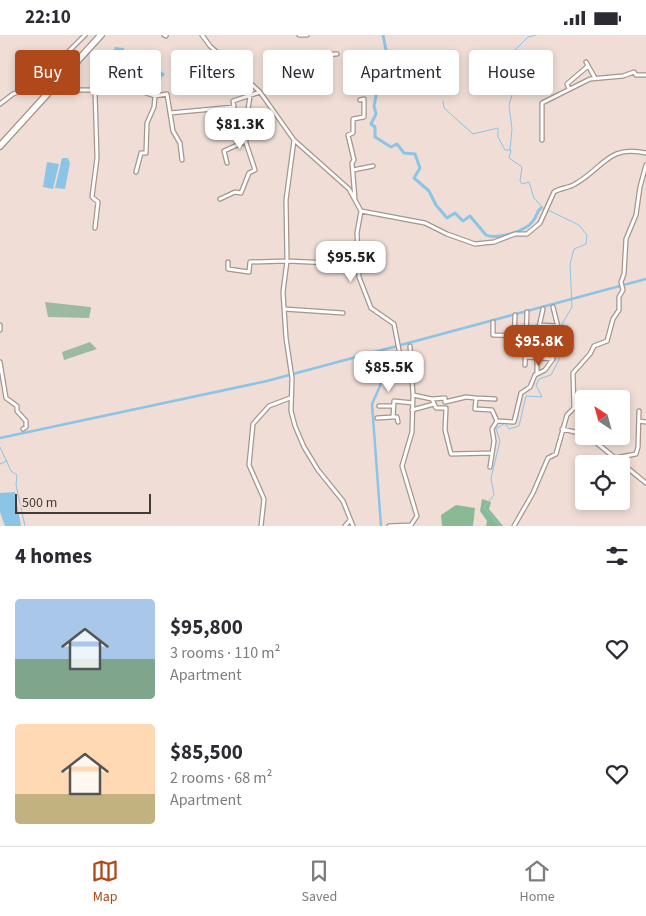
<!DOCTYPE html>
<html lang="en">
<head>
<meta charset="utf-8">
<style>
  body { margin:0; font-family:"Source Sans 3",sans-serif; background:#f2f2f3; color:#2b2b33; height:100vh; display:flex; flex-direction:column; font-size:19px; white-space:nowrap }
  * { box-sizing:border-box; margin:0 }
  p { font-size:16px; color:#7c7c81 }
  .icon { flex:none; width:28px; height:28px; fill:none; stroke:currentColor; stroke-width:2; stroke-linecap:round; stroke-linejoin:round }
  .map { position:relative; height:491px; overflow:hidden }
  .sheet { display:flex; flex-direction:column; background:#fff; flex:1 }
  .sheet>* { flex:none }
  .banner { position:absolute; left:15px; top:15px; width:616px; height:45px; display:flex; gap:10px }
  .needle { width:32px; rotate:324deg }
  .fabs { position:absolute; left:575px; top:355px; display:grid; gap:10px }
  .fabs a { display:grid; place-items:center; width:55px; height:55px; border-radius:5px; background:#fff; box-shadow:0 2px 8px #0003; font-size:25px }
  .scale { position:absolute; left:15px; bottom:12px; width:136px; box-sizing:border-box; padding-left:5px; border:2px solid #413a37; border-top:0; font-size:14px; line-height:18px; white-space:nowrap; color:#413a37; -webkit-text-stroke:4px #f0ded6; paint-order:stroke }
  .price { position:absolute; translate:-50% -42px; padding:0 11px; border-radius:10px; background:#fff; color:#222; font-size:16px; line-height:32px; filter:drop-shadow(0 1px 2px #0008) }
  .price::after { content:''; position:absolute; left:50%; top:30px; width:15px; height:11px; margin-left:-8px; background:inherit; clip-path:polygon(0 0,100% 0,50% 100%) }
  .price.selected { background:#af491c; color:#fff }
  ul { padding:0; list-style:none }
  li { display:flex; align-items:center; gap:15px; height:125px; padding:0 15px }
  li span { display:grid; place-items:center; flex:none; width:140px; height:100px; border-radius:5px; color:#555 }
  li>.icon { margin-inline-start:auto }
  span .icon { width:60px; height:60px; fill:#fffc; stroke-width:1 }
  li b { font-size:21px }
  h2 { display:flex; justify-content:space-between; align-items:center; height:60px; padding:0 15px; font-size:21px }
  .chip { padding:0 18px; border-radius:5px; background:#fff; box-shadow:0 2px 8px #0003; font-size:18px; line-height:45px }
  .chip.selected { background:#af491c; color:#fff }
  .status { display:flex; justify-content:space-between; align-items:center; height:35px; padding:0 25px; background:#fff; direction:ltr }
  .status svg { height:14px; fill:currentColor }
  .dock { display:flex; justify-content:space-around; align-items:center; height:70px; border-top:1px solid #e1e1e2; background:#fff; font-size:14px; color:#7c7c81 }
  .dock a { display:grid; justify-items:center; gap:2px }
  .dock .selected { color:#af491c }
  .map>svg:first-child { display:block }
  .green { fill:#9cb9a2 }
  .forest { fill:#89ba94 }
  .water { fill:#8bc4e5 }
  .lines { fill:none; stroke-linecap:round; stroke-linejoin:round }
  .stream { stroke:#8bc4e5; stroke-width:1 }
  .canal { stroke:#8bc4e5; stroke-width:2.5 }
  .river { stroke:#8bc4e5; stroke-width:3 }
  .minor-casing { stroke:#a5958e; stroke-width:5.5 }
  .highway-casing { stroke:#a5958e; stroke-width:8 }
  .minor { stroke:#fff; stroke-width:3 }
  .highway { stroke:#fff; stroke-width:5.5 }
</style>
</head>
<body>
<div class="status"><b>22:10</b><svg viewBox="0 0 49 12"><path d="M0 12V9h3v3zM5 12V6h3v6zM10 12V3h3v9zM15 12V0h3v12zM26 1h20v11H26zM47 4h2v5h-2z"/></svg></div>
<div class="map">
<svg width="646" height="491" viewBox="0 0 646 491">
  <rect width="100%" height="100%" fill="#f0ded6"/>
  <path class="green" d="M45 267 90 272 91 273 89 283 48 282Z
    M90 307 97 314 64 325 62 317Z"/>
  <path class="forest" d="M482 464 491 467 489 474 503 491H486L487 486 480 476Z
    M456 470 475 473 473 491H442L441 480Z"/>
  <path class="water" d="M115 12 124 13 123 30 110 27Z
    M127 15 139 21 137 47 124 46Z
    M141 22 165 39C159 47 148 47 139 46Z
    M102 30 123 32 122 47H101Z
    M62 123H68L70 128 65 154 55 153Z
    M47 127 59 129 53 154 43 152Z
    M15 457 21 491H5L0 477V458Z"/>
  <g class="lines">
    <path class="stream" d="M443 66 444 73 473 99 498 93V102L505 115H511L509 123 522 132 520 146 522 149 529 147 534 163 544 174
      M510 114 512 94 509 70 512 60 510 51 520 44V37L512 18 528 2 536 0
      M0 412 11 436 17 440 16 450 25 491
      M0 429 7 426
      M500 491 484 472 494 460 491 443 500 406 496 394 505 388 509 394 519 391 526 361 542 362 536 350 539 344 551 340 559 325V318L565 310 562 289 572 272 570 229 574 214 586 209 587 200 579 190 548 175"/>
    <path class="canal" d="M381 317 383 327 380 351 372 369 381 491
      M0 403 267 346 646 244"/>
    <path class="river" d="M383 0 389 30 386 42 378 51 374 71 376 79 371 89 375 92V102L391 112 397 109 404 118 415 119 420 133 414 143 429 156 436 170 447 183 455 178 463 186 470 181 486 200C497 205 526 196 533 186 537 182 536 177 541 173"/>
    <defs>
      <path id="minor" d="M164 0 166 1
        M202 0 210 11 260 57 294 105 286 165 287 226 283 257 286 303 292 343 291 376 295 391 304 412 318 435 343 466 353 491
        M299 0H307
        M291 22 337 19
        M586 27 595 43
        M58 48 65 55H137L155 61 167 59 173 96 180 108 182 125
        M30 53 44 59 48 58
        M569 54 567 49 588 31
        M95 56 97 123 92 162 98 167 95 193
        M0 69 13 59 33 52 85 0
        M170 78 234 72 233 66 260 57
        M294 105 349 154 361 176 425 188 447 199 475 209 494 207 515 199H527L540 188 554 157C560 153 569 153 575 149 605 132 607 110 646 118
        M542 105V68L590 44 623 41 634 37 636 40H646
        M227 128 224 116 246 106
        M353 135 373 131
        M136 137 141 118H146L147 88 154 72 155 61
        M220 164 235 157 241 158 249 138 255 135 244 102 250 61
        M355 164 352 128 354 125 348 100 353 98V84L364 82V64L360 65
        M361 176 357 198 359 242 371 273 394 289 399 315
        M287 226 331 228 357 220
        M228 227V234L249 237 250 227 287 226
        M284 274 343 278
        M493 287V300L560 302
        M0 290V295
        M540 290 557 291
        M537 301 543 274
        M526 311 555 313
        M514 312 515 280
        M526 322 553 324
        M0 327 6 363 17 371V376L26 386V392L23 394
        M525 330 527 277
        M537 338V323
        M413 360 432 364 436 373H446L445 395 451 419 491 418
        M476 363 495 364
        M432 364 445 363V367L466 362 476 363 475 374 492 375 497 386 492 394 494 406 490 432
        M379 371H393
        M412 375 434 369
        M393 382H397L398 387
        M377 383 393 382 394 366 413 368
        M497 386 514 387 521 358 530 352 535 340 545 335 553 324 552 317 561 304 553 272
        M639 386 646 387
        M562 394 584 399
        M588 401 646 448
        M615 423 636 419 638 412 639 376
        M261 491 264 464 249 430 253 389 269 371 290 363
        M345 491 350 485
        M389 491 411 490 417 481 402 431 412 397 413 360 410 311
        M514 491 533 458 548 423 556 419 567 380 574 373 573 338 590 319 594 311 607 306 613 284 619 275V262L623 255 621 247 624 239 626 204 636 180 640 152 646 130"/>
      <path id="highway" d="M0 111 101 0"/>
    </defs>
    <use href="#minor" class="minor-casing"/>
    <use href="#highway" class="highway-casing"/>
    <use href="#minor" class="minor"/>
    <use href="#highway" class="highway"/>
  </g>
</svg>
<div class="fabs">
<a><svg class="needle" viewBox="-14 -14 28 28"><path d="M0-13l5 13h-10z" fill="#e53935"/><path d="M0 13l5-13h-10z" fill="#7c7c81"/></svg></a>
<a><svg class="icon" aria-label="locate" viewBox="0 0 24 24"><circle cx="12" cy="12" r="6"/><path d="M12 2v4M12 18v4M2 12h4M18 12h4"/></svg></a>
</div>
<div class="scale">500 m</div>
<b class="price" style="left:240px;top:115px">$81.3K</b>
<b class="price" style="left:351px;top:248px">$95.5K</b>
<b class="price selected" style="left:539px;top:332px">$95.8K</b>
<b class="price" style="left:389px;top:358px">$85.5K</b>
<div class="banner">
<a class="chip selected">Buy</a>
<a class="chip">Rent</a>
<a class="chip">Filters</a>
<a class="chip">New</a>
<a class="chip">Apartment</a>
<a class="chip">House</a>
</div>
</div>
<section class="sheet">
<h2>4 homes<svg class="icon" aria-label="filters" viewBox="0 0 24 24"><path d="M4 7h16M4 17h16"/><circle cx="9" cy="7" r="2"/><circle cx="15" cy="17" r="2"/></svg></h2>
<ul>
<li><span style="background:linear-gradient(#a9c7e8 60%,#7fa58c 0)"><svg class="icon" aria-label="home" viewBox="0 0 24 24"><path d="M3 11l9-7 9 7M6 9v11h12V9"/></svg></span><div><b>$95,800</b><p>3 rooms · 110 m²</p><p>Apartment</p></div><svg class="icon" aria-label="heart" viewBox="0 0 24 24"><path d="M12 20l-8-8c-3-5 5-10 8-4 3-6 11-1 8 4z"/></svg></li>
<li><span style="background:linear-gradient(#ffd9b3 70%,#c2b280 0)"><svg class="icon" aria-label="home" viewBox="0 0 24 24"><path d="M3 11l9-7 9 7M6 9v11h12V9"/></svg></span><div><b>$85,500</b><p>2 rooms · 68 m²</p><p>Apartment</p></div><svg class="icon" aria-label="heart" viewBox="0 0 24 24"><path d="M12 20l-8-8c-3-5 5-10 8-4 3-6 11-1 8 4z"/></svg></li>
</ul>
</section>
<nav class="dock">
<a class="selected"><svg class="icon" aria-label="map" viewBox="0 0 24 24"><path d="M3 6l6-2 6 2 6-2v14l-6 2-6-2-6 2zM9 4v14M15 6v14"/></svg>Map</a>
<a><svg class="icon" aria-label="saved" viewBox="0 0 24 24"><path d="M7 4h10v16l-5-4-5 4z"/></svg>Saved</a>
<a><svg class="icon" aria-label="home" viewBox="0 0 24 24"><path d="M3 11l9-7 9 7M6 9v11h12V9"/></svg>Home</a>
</nav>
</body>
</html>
